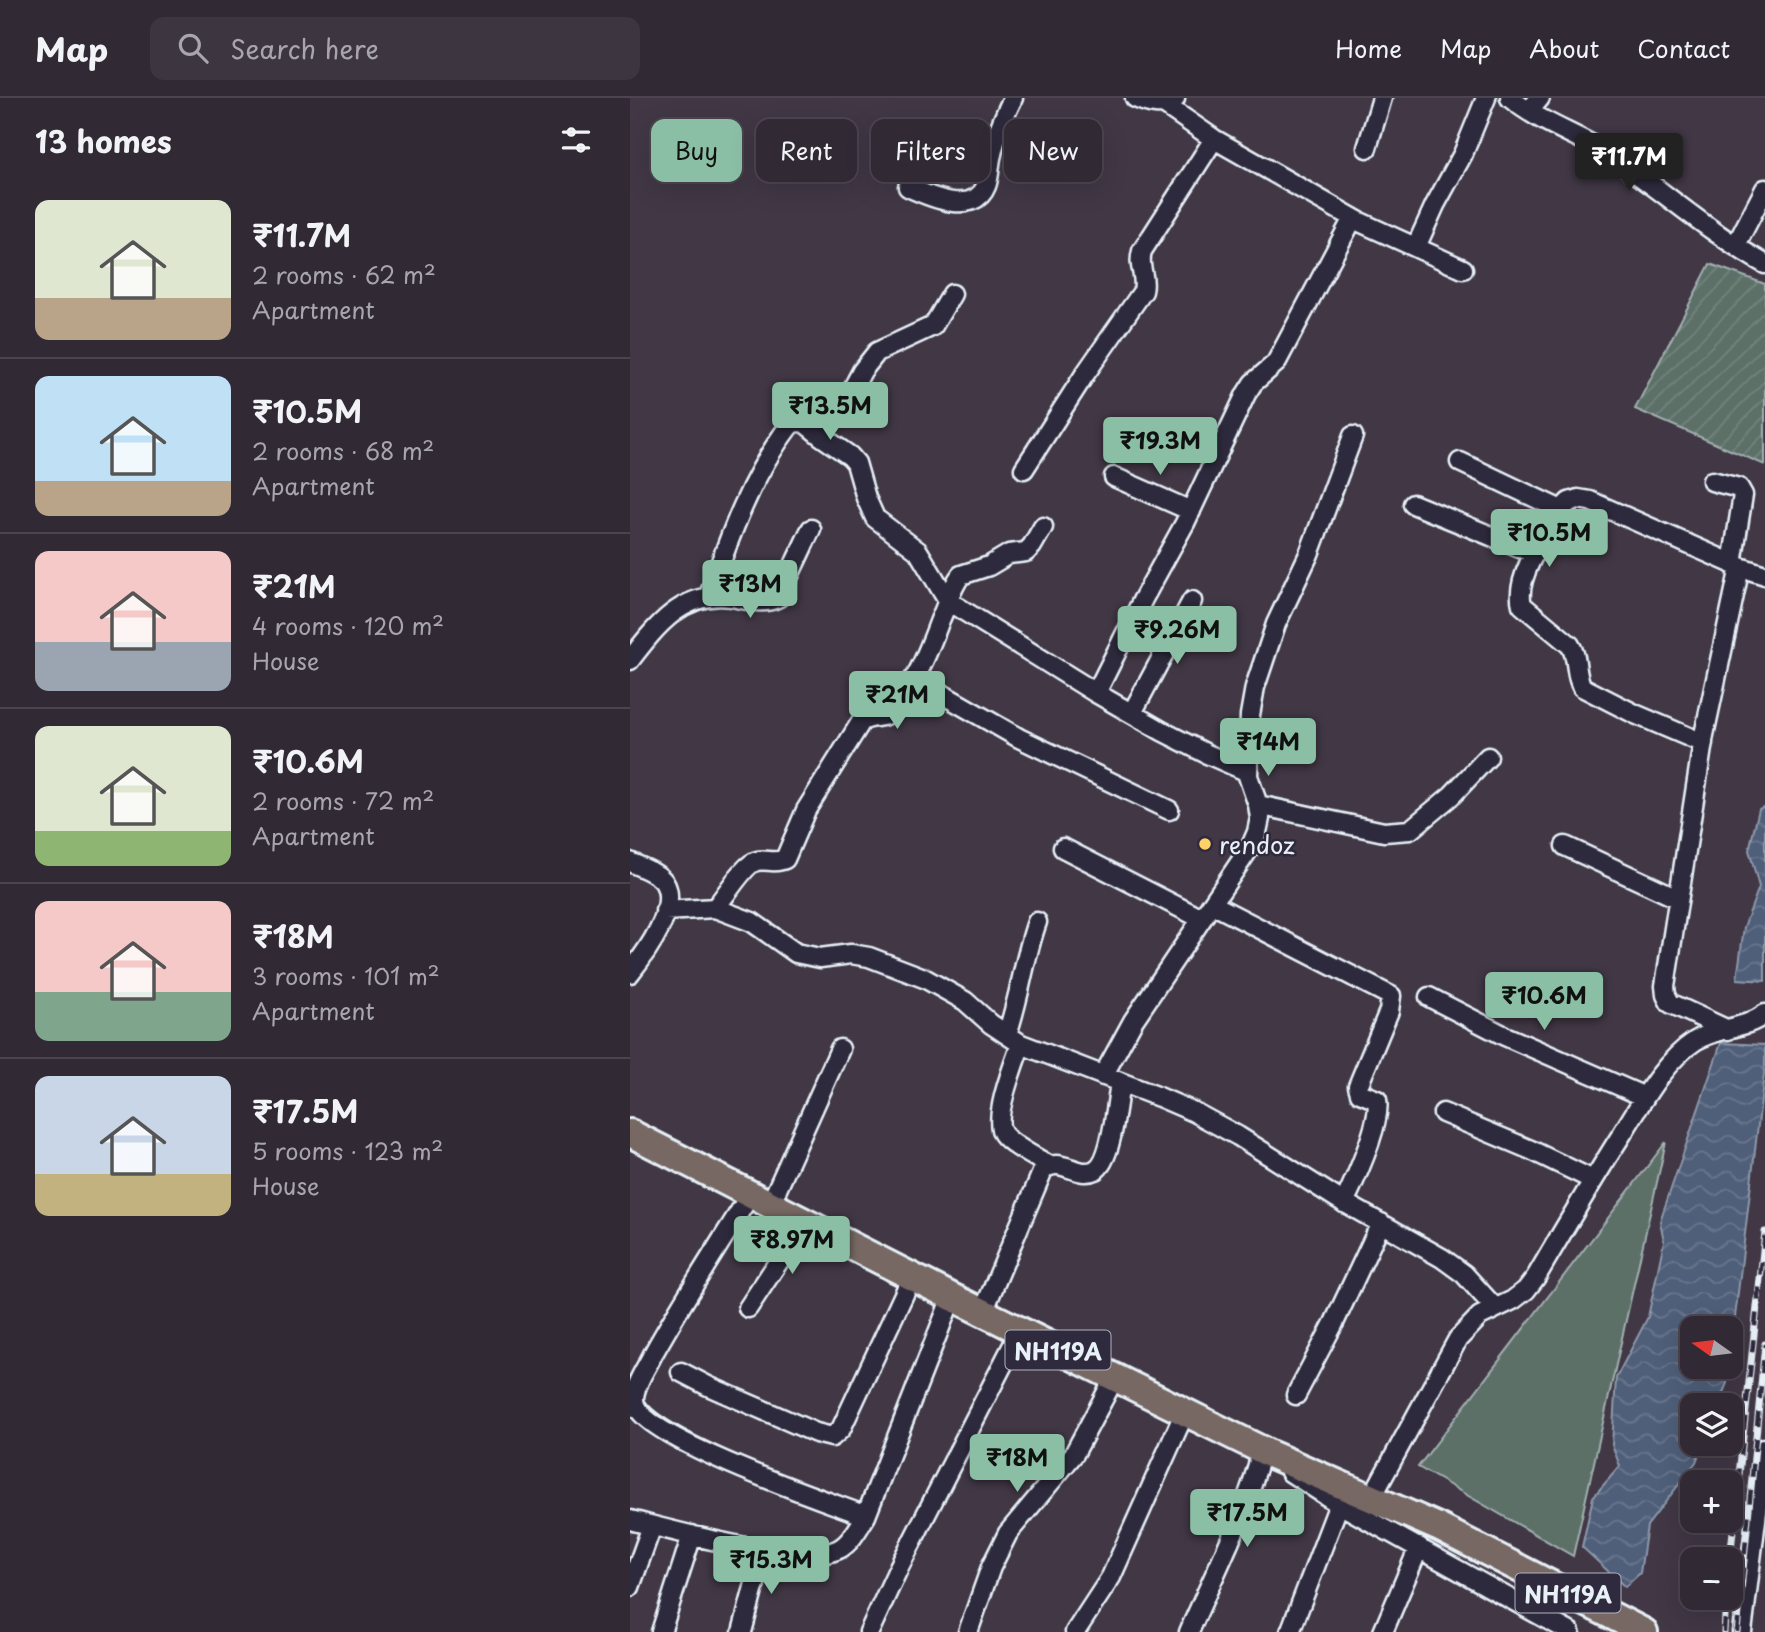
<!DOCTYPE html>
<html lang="en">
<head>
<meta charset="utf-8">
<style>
  body { margin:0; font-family:"Playpen Sans",sans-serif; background:#3d3540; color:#f1f3f6; height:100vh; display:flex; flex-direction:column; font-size:26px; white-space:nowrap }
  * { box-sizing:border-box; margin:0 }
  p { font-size:23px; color:#a8a6ac }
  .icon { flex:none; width:38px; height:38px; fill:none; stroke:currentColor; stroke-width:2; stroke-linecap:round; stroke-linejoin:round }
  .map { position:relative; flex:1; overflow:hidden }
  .panel { display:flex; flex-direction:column; background:#312934; width:630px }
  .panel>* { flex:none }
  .top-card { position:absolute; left:21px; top:21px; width:665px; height:63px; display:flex; gap:14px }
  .needle { width:46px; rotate:284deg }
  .buttons { position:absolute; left:1050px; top:1218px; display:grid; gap:14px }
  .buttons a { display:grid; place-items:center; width:63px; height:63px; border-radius:14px; background:#312934; box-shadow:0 7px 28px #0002,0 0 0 2px #4c454f; font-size:35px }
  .price { position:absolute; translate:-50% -60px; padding:0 16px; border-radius:7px; background:#8abfa5; color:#111; font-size:23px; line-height:46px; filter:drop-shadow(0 2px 4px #0008) }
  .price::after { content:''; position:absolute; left:50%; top:42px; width:21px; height:16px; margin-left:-10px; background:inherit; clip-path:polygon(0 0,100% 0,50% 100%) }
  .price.on { background:#222; color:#fff }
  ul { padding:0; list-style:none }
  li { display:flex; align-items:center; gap:21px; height:175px; padding:0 35px }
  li+li { border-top:2px solid #4c454f }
  li span { display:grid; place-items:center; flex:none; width:196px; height:140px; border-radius:14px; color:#555 }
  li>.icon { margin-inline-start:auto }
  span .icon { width:84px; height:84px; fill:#fffc; stroke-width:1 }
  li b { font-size:30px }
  h2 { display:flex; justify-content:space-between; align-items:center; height:84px; padding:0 35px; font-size:30px }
  .chip { padding:0 24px; border-radius:14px; background:#312934; box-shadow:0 7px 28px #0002,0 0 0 2px #4c454f; font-size:24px; line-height:63px }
  .chip.on { background:#8abfa5; color:#111 }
  header { display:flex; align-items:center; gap:42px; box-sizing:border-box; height:98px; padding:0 35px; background:#312934; border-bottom:2px solid #4c454f }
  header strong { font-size:33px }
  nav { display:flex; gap:38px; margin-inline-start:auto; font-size:24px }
  .search { width:490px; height:63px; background:#3d3540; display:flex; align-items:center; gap:18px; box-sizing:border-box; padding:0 24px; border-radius:14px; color:#a8a6ac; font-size:26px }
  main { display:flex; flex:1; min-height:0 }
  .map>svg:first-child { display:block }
  .park { fill:#5c6f67; stroke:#a2b0b0; stroke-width:2 }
  .garden { fill:url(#garden-furrows); stroke:#a2b0b0; stroke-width:2 }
  .water { fill:url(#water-waves); stroke:#8d99ac; stroke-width:2 }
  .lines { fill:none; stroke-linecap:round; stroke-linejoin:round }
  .minor-casing { stroke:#e8f1f8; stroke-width:23 }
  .highway-casing { stroke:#e8f1f8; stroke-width:32 }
  .minor { stroke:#2f2a3d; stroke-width:18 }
  .highway { stroke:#776864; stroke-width:26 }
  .rail-casing { stroke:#e8f1f8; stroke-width:7 }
  .rail { stroke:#2f2a3d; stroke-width:4.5; stroke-dasharray:13; stroke-linecap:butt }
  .poi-dot { fill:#ffd166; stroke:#2f2a3d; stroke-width:2.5 }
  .labels { text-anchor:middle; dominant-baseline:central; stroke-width:5; stroke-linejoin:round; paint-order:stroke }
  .shield { fill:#2f2a3d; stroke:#b0b5c0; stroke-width:2 }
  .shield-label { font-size:23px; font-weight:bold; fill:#e8f1f8 }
  .poi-label { font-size:24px; fill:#e8f1f8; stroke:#2f2a3d; text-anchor:start }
</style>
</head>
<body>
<header>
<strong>Map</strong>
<div class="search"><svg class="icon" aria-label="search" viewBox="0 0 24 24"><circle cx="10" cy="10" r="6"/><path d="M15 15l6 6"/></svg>Search here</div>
<nav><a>Home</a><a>Map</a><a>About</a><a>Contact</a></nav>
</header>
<main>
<section class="panel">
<h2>13 homes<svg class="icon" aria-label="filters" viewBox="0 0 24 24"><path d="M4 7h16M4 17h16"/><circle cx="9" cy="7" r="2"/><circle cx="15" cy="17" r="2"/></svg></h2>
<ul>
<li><span style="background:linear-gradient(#dfe7d0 70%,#b9a48a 0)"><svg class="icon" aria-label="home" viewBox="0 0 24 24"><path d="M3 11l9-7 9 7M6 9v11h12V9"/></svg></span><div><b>₹11.7M</b><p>2 rooms · 62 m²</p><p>Apartment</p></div></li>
<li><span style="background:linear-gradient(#bfe0f5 75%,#b9a48a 0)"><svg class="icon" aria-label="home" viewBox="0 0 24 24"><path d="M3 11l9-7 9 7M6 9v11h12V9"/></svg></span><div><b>₹10.5M</b><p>2 rooms · 68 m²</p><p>Apartment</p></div></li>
<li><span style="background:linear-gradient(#f6c9c9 65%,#9aa5b1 0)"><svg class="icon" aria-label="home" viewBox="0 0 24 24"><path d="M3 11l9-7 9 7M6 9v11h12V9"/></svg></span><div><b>₹21M</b><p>4 rooms · 120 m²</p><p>House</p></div></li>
<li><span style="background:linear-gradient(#dfe7d0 75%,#8fb573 0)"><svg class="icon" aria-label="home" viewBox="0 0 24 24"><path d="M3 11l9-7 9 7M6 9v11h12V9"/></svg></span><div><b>₹10.6M</b><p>2 rooms · 72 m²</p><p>Apartment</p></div></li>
<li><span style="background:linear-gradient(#f6c9c9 65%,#7fa58c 0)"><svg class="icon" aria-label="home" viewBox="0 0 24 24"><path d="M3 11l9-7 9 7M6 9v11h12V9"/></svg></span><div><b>₹18M</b><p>3 rooms · 101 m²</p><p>Apartment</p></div></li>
<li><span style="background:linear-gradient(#c9d6e8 70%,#c2b280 0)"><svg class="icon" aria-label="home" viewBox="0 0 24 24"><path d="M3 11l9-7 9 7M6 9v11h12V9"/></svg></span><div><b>₹17.5M</b><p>5 rooms · 123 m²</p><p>House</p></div></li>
</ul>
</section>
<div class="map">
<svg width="1135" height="1534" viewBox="0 0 1135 1534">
  <defs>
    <pattern id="garden-furrows" width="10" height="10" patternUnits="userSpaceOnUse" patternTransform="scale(1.75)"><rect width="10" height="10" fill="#5c6f67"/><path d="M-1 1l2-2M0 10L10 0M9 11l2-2" fill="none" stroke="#73847e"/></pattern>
    <pattern id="water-waves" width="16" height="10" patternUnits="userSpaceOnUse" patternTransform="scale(1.75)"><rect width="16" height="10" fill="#505e79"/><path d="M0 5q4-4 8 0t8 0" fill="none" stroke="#69768d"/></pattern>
  </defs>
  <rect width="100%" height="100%" fill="#413745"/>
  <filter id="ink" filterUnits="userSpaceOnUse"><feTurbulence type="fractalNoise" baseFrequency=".0143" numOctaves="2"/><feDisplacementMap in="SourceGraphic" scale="14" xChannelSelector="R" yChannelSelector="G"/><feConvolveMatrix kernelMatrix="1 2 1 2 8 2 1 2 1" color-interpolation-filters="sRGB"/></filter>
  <g filter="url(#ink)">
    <path class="park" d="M1036 1044 943 1458 788 1369Z"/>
    <path class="garden" d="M1080 166 1135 186V367L1005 311Z"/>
    <path class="water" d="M1135 708V883L1107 881 1114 829 1129 789 1119 752 1129 711Z
      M1091 945 1135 947V968L1101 1253V1230H1062V1269H1099L1097 1285 1088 1307H1062V1346H1073L1066 1364 1017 1428 1010 1475 995 1489 952 1449 963 1399 990 1368 982 1347 986 1280 1018 1219 1034 1143 1030 1123Z"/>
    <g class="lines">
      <defs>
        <path id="minor" d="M505 0C519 6 532 10 545 1
          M880 0C910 25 949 37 982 58 1033 93 1080 135 1135 166
          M535 7 584 41 730 124 833 171
          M899 13 910 0
          M737 50 752 0
          M278 89C298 98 344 119 356 88 360 78 359 66 362 56 366 36 374 18 383 0
          M1106 147 1135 91
          M786 149 805 107 833 56 856 0
          M174 324 191 338 220 358 226 365 236 400 245 420 288 453 318 503 466 595 532 633 577 656 618 674
          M830 364 931 412
          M394 371 455 276 513 193C517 177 507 170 512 153L584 41
          M484 379 561 413
          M1082 383 1109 390 1113 397 1102 466
          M783 406 905 456
          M79 498C99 439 122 376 160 327L166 324 200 325 214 307 232 273 247 254 303 228 322 196
          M0 562C26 528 54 492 101 499 118 502 134 507 149 499L181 431
          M284 580 389 640 539 712
          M466 595 513 501 555 425 616 296 623 285 646 265 723 120
          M502 615 562 503
          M1073 645 1005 616 952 589C944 575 949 560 940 547L892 507C884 479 916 436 931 412L939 404 948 401 960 403 1110 469 1135 477
          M628 707 754 734 780 732 822 697 858 659
          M935 748 1047 800
          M433 750 572 821
          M0 764C10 769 27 774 34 784 50 809 15 856 0 875
          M582 806 761 898 759 913 728 988 730 995 747 1002C752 1023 724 1084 714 1105
          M85 810C94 800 115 765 127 763 137 761 145 766 155 761L176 712 231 624C240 617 251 621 260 615 284 590 298 554 310 522 317 507 321 490 331 477L359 468 379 456 396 454 402 448 413 429
          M35 813 85 810 122 824 166 855 190 860 221 856 239 859 294 880 335 903 361 926 391 946 529 999 564 1014 608 1038 708 1101 812 1160 834 1176 865 1210
          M799 899 875 938 1015 999
          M1098 932 1040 905 1036 897 1035 888 1074 637 1110 469
          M377 936C390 899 394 860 407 824
          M391 946C385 963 362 1021 373 1036 381 1047 406 1059 418 1067
          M473 978 503 923 621 748 627 734 630 720 628 707 618 678 620 617 625 589 646 526 679 456 723 338
          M813 1015 901 1052 963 1082
          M120 1097C87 1150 53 1202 23 1256 17 1269 5 1285 4 1300 2 1338 200 1404 236 1418
          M140 1107 210 951
          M118 1210 174 1125
          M353 1214 413 1072C430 1057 447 1081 465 1072 482 1063 487 1002 490 984
          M51 1274 78 1288 186 1335 202 1339 211 1331 282 1179
          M666 1297 704 1225 751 1125
          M660 1374 709 1406 940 1534
          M742 1399 828 1241 850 1218 883 1202 896 1192 906 1179C934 1131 962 1083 992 1036 1012 1004 1033 964 1065 943 1087 929 1114 932 1135 916
          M0 1422C41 1432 175 1470 209 1451 221 1445 229 1429 236 1418L322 1199
          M0 1489 22 1428
          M31 1534 62 1437
          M112 1534 134 1452
          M239 1534 269 1469 390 1233
          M338 1534 361 1469 378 1435 444 1356 485 1279
          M445 1534 481 1479 555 1314
          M559 1534C585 1474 616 1416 632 1352
          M660 1534 709 1406
          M753 1534 789 1449
          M1112 1534 1135 1350"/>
        <path id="highway" d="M0 1035 322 1199 642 1357 808 1429 1014 1534"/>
      </defs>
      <use href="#minor" class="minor-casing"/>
      <use href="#highway" class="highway-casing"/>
      <use href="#minor" class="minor"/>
      <use href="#highway" class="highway"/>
      <defs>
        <path id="rail" d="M1100 1461 1135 1134
          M1094 1534 1096 1500
          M1107 1534 1135 1246"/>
      </defs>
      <use href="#rail" class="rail-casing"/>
      <use href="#rail" class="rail"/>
    </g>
  </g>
  <circle class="poi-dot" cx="575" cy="746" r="7"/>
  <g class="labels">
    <g class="shield">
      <rect x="375.5" y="1232.5" width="105" height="39" rx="5"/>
      <rect x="885.5" y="1475.5" width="105" height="39" rx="5"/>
    </g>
    <g class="shield-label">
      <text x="428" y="1252">NH119A</text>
      <text x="938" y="1495">NH119A</text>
    </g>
    <g class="poi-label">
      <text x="589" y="746">rendoz</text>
    </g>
  </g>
</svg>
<div class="buttons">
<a><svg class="needle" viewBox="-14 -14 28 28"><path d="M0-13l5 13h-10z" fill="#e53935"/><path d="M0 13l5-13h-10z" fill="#a8a6ac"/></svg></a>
<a><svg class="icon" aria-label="layers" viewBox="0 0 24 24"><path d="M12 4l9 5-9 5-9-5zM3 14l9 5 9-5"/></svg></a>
<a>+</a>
<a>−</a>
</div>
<b class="price on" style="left:999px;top:95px">₹11.7M</b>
<b class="price" style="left:200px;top:344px">₹13.5M</b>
<b class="price" style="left:530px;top:379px">₹19.3M</b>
<b class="price" style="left:919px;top:471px">₹10.5M</b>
<b class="price" style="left:120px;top:522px">₹13M</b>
<b class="price" style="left:547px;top:568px">₹9.26M</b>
<b class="price" style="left:267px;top:633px">₹21M</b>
<b class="price" style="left:638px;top:680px">₹14M</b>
<b class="price" style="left:914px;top:934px">₹10.6M</b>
<b class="price" style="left:162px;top:1178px">₹8.97M</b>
<b class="price" style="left:387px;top:1396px">₹18M</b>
<b class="price" style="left:617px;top:1451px">₹17.5M</b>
<b class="price" style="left:141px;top:1498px">₹15.3M</b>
<div class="top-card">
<a class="chip on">Buy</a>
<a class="chip">Rent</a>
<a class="chip">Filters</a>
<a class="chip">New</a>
</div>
</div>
</main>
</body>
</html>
